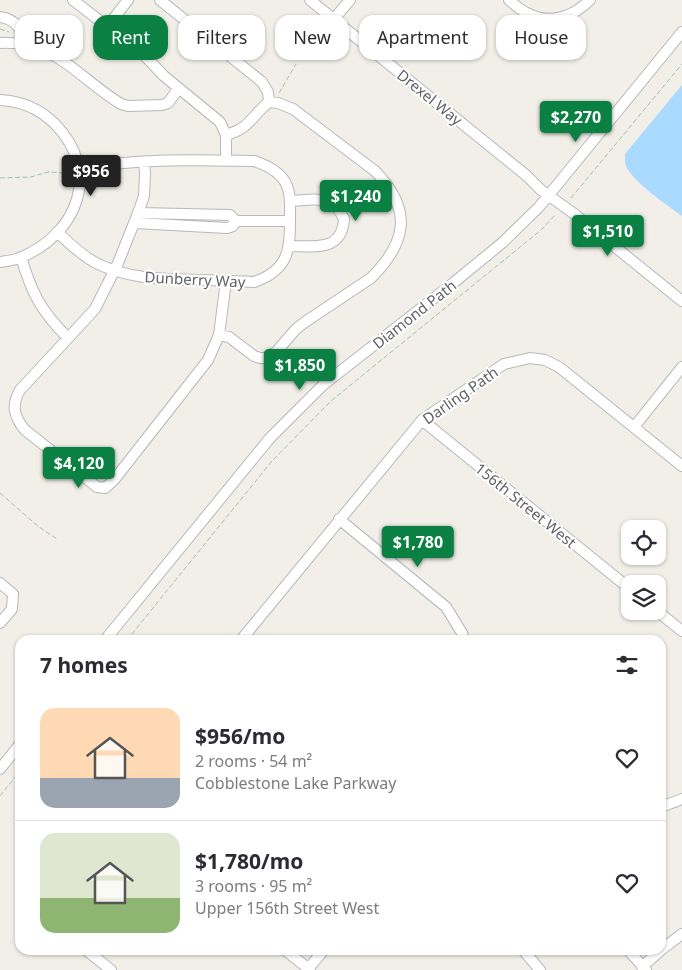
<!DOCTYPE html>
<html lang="en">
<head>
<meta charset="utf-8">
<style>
  body { margin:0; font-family:"Noto Sans",sans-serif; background:#f2f2f3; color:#2b2b33; height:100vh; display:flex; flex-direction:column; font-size:19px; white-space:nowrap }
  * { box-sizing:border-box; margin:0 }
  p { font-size:16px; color:#7c7c81 }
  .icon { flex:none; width:28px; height:28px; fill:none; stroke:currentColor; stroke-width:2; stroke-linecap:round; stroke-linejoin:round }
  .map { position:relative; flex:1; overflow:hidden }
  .sheet { position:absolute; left:15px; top:635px; width:651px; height:320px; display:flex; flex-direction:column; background:#fff; border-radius:15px; box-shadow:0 1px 4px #0004 }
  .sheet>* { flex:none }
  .hud { position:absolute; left:15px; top:15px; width:652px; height:45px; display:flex; gap:10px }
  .controls { position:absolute; left:621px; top:520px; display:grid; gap:10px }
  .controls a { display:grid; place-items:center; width:45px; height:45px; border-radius:10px; background:#fff; box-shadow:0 1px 4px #0004; font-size:25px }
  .price { position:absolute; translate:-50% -42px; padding:0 11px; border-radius:5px; background:#0b8043; color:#fff; font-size:16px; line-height:32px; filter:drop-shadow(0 1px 2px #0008) }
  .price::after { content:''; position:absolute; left:50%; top:30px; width:15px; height:11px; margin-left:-8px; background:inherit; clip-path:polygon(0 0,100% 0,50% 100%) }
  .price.selected { background:#222; color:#fff }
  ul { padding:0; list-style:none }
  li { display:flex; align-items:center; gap:15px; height:125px; padding:0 25px }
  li+li { border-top:1px solid #e1e1e2 }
  li span { display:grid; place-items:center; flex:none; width:140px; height:100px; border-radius:15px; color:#555 }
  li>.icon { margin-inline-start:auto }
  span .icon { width:60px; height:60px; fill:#fffc; stroke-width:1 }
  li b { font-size:21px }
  h2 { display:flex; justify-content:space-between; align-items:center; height:60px; padding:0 25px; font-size:21px }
  .chip { padding:0 18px; border-radius:15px; background:#fff; box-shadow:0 1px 4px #0004; font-size:18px; line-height:45px }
  .chip.selected { background:#0b8043; color:#fff }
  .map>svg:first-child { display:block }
  .water { fill:#aadaff }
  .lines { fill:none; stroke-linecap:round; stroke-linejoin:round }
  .minor-casing { stroke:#b5b8bc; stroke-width:12 }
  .path { stroke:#9cc7a9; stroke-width:1; stroke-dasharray:5 2.5; stroke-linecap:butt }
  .minor { stroke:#fff; stroke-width:10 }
  .labels { text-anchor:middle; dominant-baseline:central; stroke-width:4; stroke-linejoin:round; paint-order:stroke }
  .street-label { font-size:15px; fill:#5f6368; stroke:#fff }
</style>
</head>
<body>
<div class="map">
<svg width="682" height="970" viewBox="0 0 682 970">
  <rect width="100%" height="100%" fill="#f1efe8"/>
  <path class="water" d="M682 85V216C668 206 632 181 626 166 625 163 625 158 625 154Z"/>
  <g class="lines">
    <defs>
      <path id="minor" d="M73 0 145 56 164 76 220 122 226 135V160
        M160 0 262 82 268 92 269 102
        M310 0 527 176 541 190 573 213 682 301
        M509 0C514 4 519 9 525 12 548 25 572 18 590 0
        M0 17C16 19 21 30 27 44
        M334 19 350 0
        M107 27 128 0
        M0 43C56 40 78 78 121 104L128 106 162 105 168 103 178 89
        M0 100C21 101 40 109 55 124 101 171 79 232 22 257 16 260 7 261 0 262
        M144 162 145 173 144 196 138 213 118 263 95 309 20 390C11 405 14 417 25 430L97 487 105 488 114 480 208 360 219 335 226 281
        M138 213 230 215 236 221
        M135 223 227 228 233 226 236 221H290
        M57 232C69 243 81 255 96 263 128 279 162 279 197 280 216 280 235 281 254 282 289 270 290 250 290 217 290 207 291 196 287 186 282 173 266 165 254 161 196 160 137 158 80 169
        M290 246C314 246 342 252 344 219 332 193 314 200 290 201
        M21 257C32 294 41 311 68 338
        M219 335 229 337 254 356 260 358H266L276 352 296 329 305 322 371 278C407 242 413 210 375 171L293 109 278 103 269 102C250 117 252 127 226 135
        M422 420 630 589
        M634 427 682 367
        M339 519 446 607 462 633 464 640
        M0 583 13 594 12 609 0 623
        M657 611 682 631
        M105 640 270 438 323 385 452 284 502 243 539 207 682 32
        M241 640 422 420 504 364 530 358 545 360 559 367 682 466
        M0 769 20 744
        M661 807 682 799
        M86 950 111 970
        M285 950 310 970
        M523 950 540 970
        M628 950 646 970
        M661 950 682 934
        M642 967 661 950
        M307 970 324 950"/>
    </defs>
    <use href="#minor" class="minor-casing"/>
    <path class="path" d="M0 29 9 32
      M279 93 296 64
      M0 178 31 177 48 172 68 173
      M571 198 682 64
      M0 493 39 527 57 539
      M127 640 272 461 331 401 541 230 556 214
      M0 796 20 771"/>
    <use href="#minor" class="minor"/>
  </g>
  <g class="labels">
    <g class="street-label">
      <text transform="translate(430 97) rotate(39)">Drexel Way</text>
      <text transform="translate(195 279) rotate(3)">Dunberry Way</text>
      <text transform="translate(414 314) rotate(-38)">Diamond Path</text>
      <text transform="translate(460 395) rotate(-35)">Darling Path</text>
      <text transform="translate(526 505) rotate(39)">156th Street West</text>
    </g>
  </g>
</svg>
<div class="controls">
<a><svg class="icon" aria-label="locate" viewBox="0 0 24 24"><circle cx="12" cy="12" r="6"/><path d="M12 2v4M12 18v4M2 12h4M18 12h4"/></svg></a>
<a><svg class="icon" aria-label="layers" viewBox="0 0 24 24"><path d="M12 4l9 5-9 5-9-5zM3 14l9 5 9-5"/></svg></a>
</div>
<b class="price" style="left:576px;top:143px">$2,270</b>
<b class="price selected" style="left:91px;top:197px">$956</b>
<b class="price" style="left:356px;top:222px">$1,240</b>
<b class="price" style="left:608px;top:257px">$1,510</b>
<b class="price" style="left:300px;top:391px">$1,850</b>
<b class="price" style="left:79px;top:489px">$4,120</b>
<b class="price" style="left:418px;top:568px">$1,780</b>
<div class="hud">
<a class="chip">Buy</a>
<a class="chip selected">Rent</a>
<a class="chip">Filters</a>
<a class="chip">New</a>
<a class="chip">Apartment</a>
<a class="chip">House</a>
</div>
<section class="sheet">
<h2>7 homes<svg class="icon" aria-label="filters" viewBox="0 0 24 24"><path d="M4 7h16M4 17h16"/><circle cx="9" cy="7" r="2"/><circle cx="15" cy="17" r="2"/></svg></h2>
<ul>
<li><span style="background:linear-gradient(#ffd9b3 70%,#9aa5b1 0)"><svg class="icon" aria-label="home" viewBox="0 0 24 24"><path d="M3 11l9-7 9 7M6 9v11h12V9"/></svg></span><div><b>$956/mo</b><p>2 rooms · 54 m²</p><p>Cobblestone Lake Parkway</p></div><svg class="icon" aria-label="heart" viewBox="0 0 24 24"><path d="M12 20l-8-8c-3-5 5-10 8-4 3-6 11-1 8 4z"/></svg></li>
<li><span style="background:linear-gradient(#dfe7d0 65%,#8fb573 0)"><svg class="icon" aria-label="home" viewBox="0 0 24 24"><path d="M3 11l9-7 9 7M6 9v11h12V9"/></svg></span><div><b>$1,780/mo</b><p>3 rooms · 95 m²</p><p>Upper 156th Street West</p></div><svg class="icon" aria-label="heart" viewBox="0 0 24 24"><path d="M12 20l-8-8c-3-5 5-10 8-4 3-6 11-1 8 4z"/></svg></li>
</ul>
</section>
</div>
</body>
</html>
